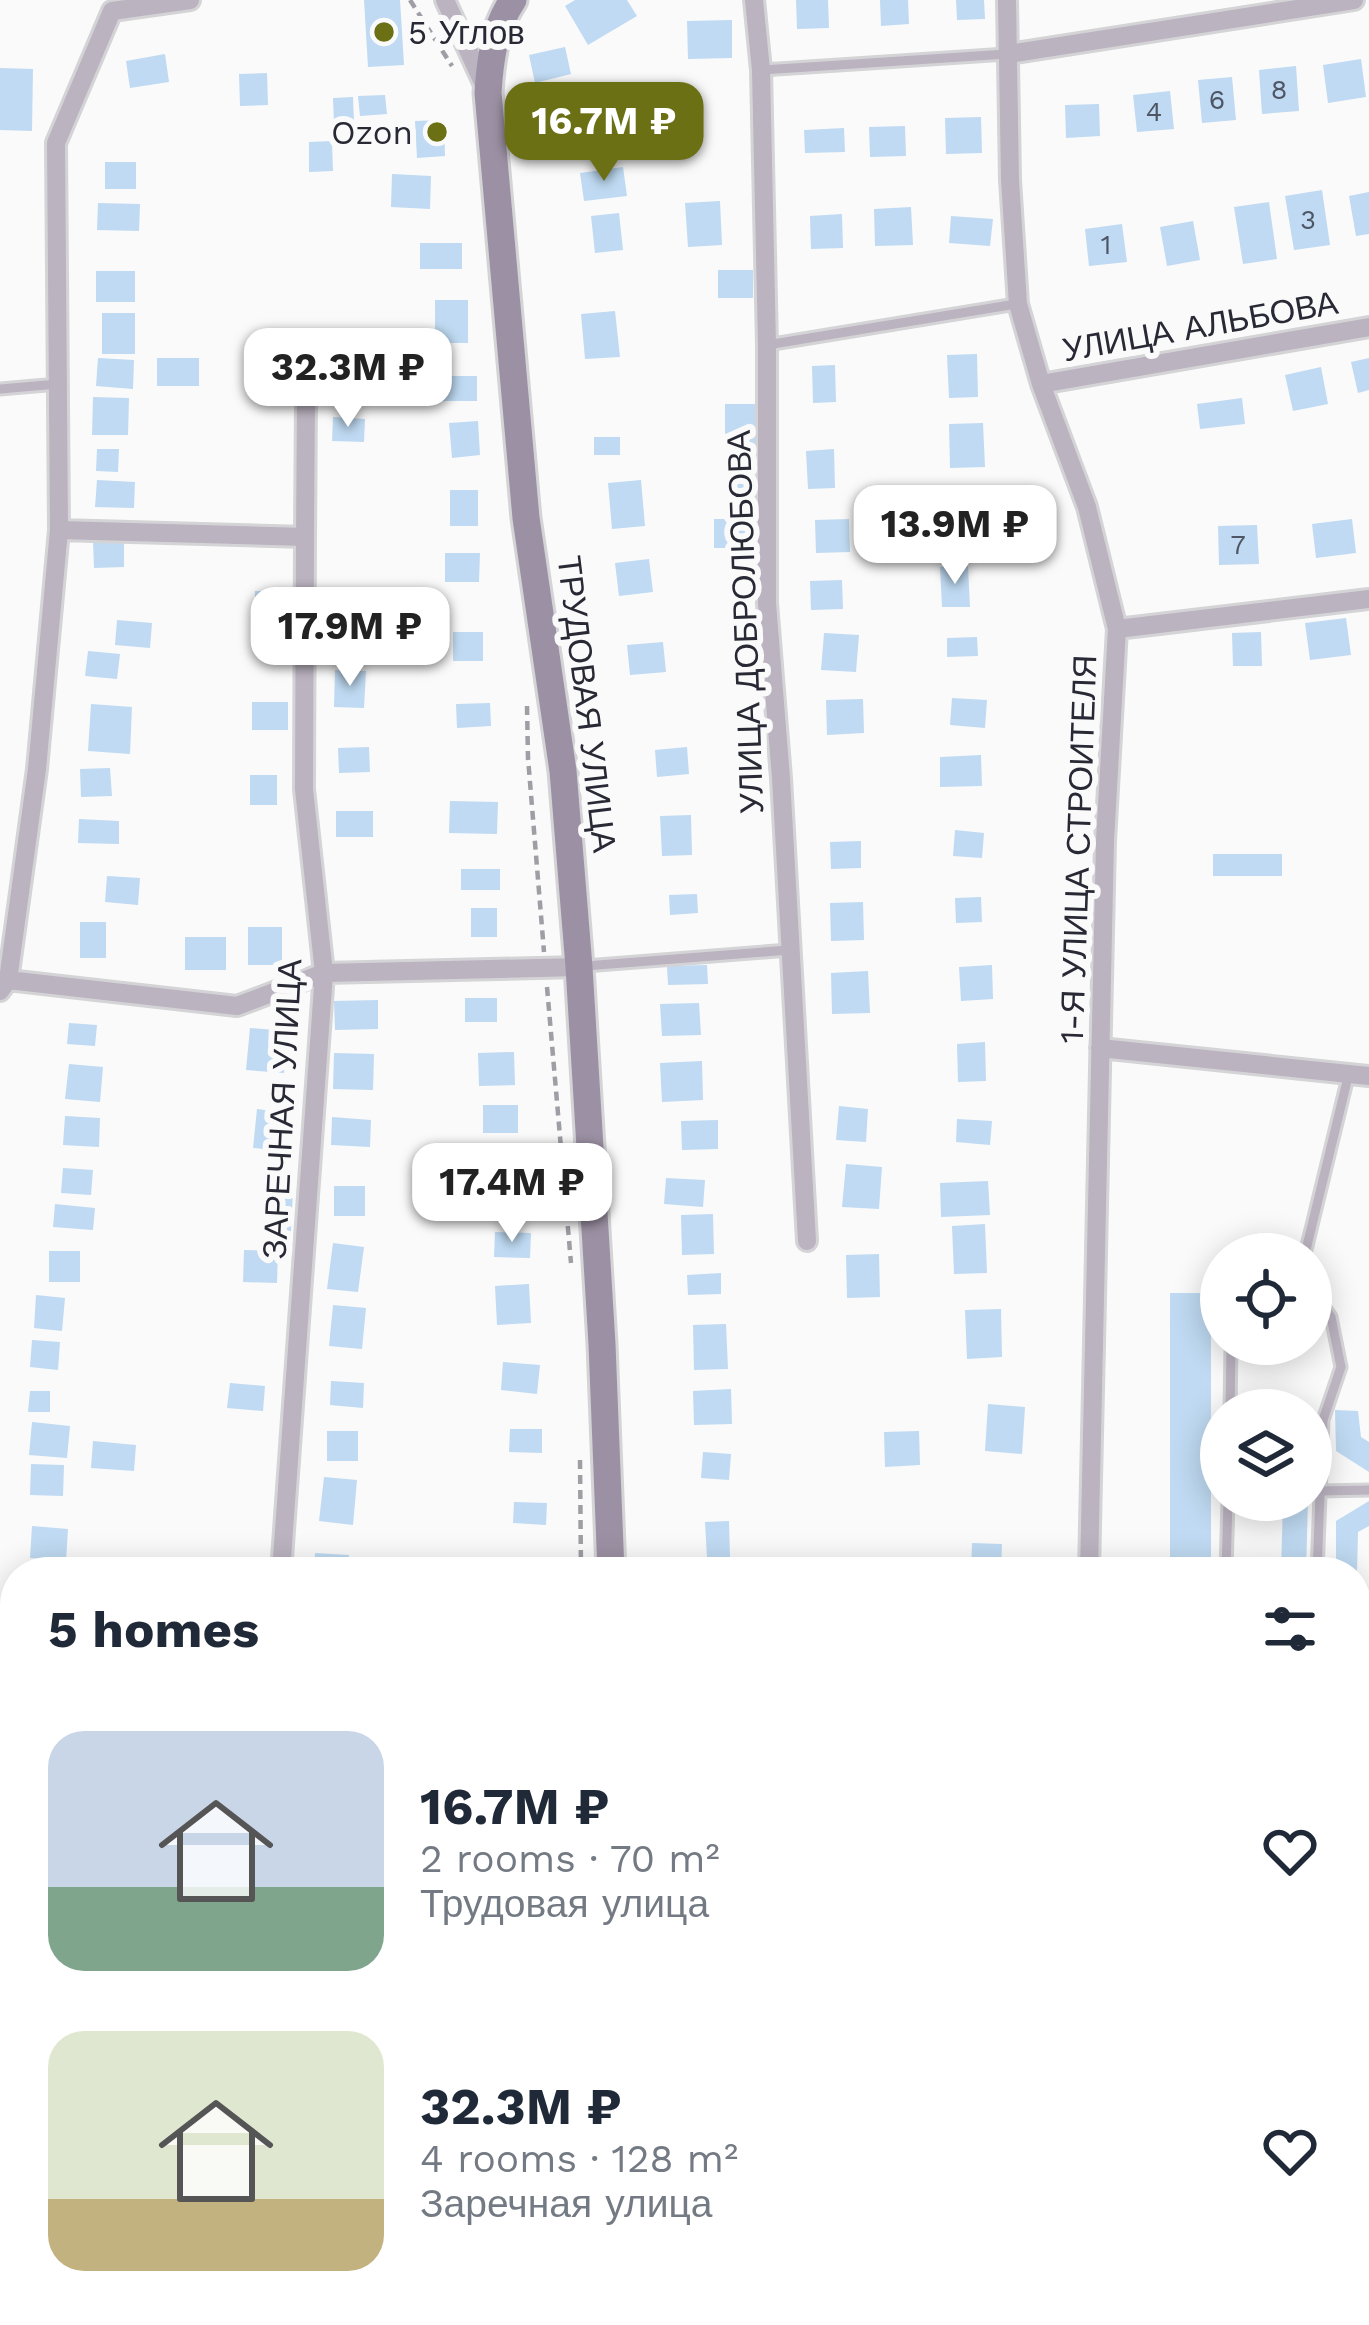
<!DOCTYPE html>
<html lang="en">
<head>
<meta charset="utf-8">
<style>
  body { margin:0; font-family:"Work Sans",sans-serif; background:#f2f2f3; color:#1f2937; height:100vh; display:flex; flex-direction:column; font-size:45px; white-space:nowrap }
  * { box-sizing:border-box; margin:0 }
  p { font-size:39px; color:#747a83 }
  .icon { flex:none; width:66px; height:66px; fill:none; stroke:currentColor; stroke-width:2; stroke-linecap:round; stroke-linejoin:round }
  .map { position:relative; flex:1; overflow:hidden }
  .drawer { position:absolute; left:0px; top:1557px; width:1371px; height:768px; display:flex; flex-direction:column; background:#fff; border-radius:48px 48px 0 0; box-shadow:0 6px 30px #0003 }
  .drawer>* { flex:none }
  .fabs { position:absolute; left:1200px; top:1233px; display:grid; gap:24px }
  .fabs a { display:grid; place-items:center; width:132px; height:132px; border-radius:50%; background:#fff; box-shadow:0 6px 30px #0003; font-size:60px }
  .price { position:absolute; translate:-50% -102px; padding:0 27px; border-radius:24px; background:#fff; color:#222; font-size:39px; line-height:78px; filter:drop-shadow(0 3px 6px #0008) }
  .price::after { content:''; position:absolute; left:50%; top:72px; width:36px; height:27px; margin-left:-18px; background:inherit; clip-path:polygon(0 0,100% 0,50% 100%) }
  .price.selected { background:#6c7015; color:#fff }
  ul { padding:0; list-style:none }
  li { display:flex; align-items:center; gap:36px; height:300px; padding:0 48px }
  li span { display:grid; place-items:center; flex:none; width:336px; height:240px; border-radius:36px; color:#555 }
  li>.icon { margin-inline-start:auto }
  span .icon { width:144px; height:144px; fill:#fffc; stroke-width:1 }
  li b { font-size:51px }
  h2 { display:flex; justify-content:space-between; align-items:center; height:144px; padding:0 48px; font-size:51px }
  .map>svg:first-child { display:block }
  .green { fill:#f8c7e2 }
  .building { fill:#bfdaf2 }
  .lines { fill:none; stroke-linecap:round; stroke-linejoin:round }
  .lane-casing { stroke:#d4d4d7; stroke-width:15 }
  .street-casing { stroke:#d4d4d7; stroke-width:24 }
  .secondary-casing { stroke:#d4d4d7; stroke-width:33 }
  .path { stroke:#9e9ea4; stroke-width:4.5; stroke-dasharray:9 6; stroke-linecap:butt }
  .lane { stroke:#bbb3c0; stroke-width:9 }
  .street { stroke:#bbb3c0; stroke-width:18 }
  .secondary { stroke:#9c91a4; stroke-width:27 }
  .poi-dot { fill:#6c7015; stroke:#fafafa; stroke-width:4.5 }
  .labels { text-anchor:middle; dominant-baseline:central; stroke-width:12; stroke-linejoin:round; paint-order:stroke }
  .number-label { font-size:27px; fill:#4e5564 }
  .poi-label { font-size:33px; fill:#282935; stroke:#fafafa; text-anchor:start }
  .street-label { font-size:33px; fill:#282935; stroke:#fafafa }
</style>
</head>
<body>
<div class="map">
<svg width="1369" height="2325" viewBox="0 0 1369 2325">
  <rect width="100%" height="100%" fill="#fafafa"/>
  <path class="green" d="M1356 2149H1369V2198H1356Z"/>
  <path class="building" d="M364 0H400L404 65 368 67Z
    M575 0H627L637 16 588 45 565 6Z
    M796 0H828L829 28 797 29Z
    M880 0H908L909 24 881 26Z
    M956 0H984L985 19 957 20Z
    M732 20V58L688 59 687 21Z
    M565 47 571 74 535 83 529 55Z
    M165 54 169 82 130 88 126 61Z
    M1361 59 1366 97 1328 103 1323 65Z
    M1296 66 1299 111 1262 114 1259 70Z
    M0 68 33 69 32 131 0 130Z
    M267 73 268 105 240 106 239 74Z
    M1232 77 1236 120 1202 123 1198 80Z
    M1170 91 1174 129 1137 132 1133 95Z
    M385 95 387 114 360 116 358 96Z
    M353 97 354 124 334 125 333 98Z
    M1099 104 1100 136 1066 138 1065 105Z
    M981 117 982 153 946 154 945 118Z
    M444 120 445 156 417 158 415 121Z
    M905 126 906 156 870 157 869 127Z
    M844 128 845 152 805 153 804 130Z
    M332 141 333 171 309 172V142Z
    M105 162H136V189H105Z
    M623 167 627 196 584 201 580 173Z
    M392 174 431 176 430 209 391 207Z
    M1322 190 1330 245 1294 250 1285 196Z
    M1369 192V234L1356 236 1349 196Z
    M720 201 722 245 688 247 685 203Z
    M1269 202 1277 259 1243 264 1234 207Z
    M98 203 140 204 139 231 97 230Z
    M911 207 913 245 875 246 874 209Z
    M619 213 623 250 595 253 591 216Z
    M842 214 843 248 811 249 810 216Z
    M951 216 993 219 990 246 949 243Z
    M1193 221 1200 260 1167 266 1160 227Z
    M1122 224 1127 262 1089 266 1085 229Z
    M420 243H462V269H420Z
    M718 270H753V298H718Z
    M96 271H135V302H96Z
    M435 300H468V343H435Z
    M615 311 620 357 585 359 581 314Z
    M102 313H135V354H102Z
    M977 354 978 397 949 398 947 355Z
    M98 358 134 360 133 389 96 386Z
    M157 358H199V386H157Z
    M1369 358V390L1358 393 1351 362Z
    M835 365 836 402 813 403 812 366Z
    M1321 367 1328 404 1293 411 1285 375Z
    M443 376H477V401H443Z
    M93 397 129 398 128 435H92Z
    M1242 398 1245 424 1200 429 1197 404Z
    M725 404H759V448H725Z
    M333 417 365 419 364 442 332 441Z
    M478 421 480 455 452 458 449 423Z
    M983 423 985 467 950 468 949 424Z
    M594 437H620V455H594Z
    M97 449H119L118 472 96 471Z
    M834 449 835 488 808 489 806 451Z
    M759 465 761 505 728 506 726 466Z
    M97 480 135 482 134 508 95 507Z
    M641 480 645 526 612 529 608 483Z
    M450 490H478V526H450Z
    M984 495 985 526 945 527 944 497Z
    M714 519H757V548H714Z
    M849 519 850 552 816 553 815 520Z
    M1352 519 1356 553 1316 558 1312 524Z
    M1257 525 1259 564 1219 565 1218 526Z
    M124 540V567L94 568 93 541Z
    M445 553H480L479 582H445Z
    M649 559 653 592 619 596 615 563Z
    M968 566 970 607H942L940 567Z
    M842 580 843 609 811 610 810 581Z
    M255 591H284V618H255Z
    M342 613 374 615 371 653 339 650Z
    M1346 618 1351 655 1310 660 1305 623Z
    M117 620 152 623 150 648 115 645Z
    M453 632H483V661H453Z
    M1261 632 1262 666H1233L1232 633Z
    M824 633 859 635 856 672 821 670Z
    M977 637 978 656 947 657V638Z
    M663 642 666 672 630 675 627 645Z
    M88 651 120 654 117 679 85 676Z
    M335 670 366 671 364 708 334 707Z
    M952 698 987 700 985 728 950 725Z
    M863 699 864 733 827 735 826 700Z
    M252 702H288V730H252Z
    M490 703 491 726 457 728 456 704Z
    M91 704 132 707 130 754 88 751Z
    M369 747 370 772 339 773 338 748Z
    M687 747 689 774 657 777 655 750Z
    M981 755 982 786 940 787V757Z
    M110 768 112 796 81 797 80 769Z
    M250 775H277V805H250Z
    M450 801 498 802 497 834 449 833Z
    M336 811H373V837H336Z
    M691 815 692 855 662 856 660 816Z
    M79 819 119 821V844L78 843Z
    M955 830 984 833 982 858 953 856Z
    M861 841V868L831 869 830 842Z
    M1213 854H1282V876H1213Z
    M461 869H500V890H461Z
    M107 876 140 878 138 905 105 902Z
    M697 894 698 913 670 915 669 895Z
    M981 897 982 922 956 923 955 898Z
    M863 902 864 940 831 941 830 903Z
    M471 908H497V937H471Z
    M80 922H106V958H80Z
    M248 927H282V965H248Z
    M185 937H226V970H185Z
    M707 965 708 984 668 985 667 966Z
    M992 965 993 999 961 1001 959 967Z
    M868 971 870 1013 832 1014 831 973Z
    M465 998H497V1022H465Z
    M378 1000V1029L335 1030 334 1001Z
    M699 1003 701 1035 662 1036 660 1004Z
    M69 1023 97 1025 95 1046 67 1044Z
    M250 1028 287 1031 284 1073 246 1070Z
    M985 1042 986 1081 958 1082 957 1044Z
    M514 1052 515 1085 479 1086 478 1053Z
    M334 1053 374 1054 373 1090 333 1089Z
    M702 1061 703 1100 662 1102 660 1063Z
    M69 1064 103 1067 100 1102 65 1099Z
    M483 1105H518V1133H483Z
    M839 1106 868 1109 866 1142 836 1140Z
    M257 1109 288 1113 284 1151 253 1148Z
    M65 1116 100 1118 99 1147 63 1145Z
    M332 1117 371 1120 370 1147 331 1145Z
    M957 1119 992 1121 990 1145 956 1142Z
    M718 1120V1149L682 1150 681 1121Z
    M489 1147H519V1185H489Z
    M846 1164 882 1167 879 1209 842 1207Z
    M63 1168 93 1170 91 1195 61 1193Z
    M666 1178 705 1180 703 1207 664 1204Z
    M988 1181 990 1215 941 1217 940 1183Z
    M334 1186H365V1216H334Z
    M274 1190 293 1191 291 1231 272 1230Z
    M55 1204 95 1208 93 1230 53 1227Z
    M713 1214 714 1254 682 1255 681 1215Z
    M985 1224 987 1273 954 1274 952 1226Z
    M495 1232 531 1233 530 1258 494 1257Z
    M333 1243 364 1247 358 1292 327 1289Z
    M244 1250 278 1251 277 1283 243 1282Z
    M49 1251H80V1282H49Z
    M879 1254 880 1297 847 1298 846 1255Z
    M721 1273V1294L688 1295 687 1275Z
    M529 1284 531 1323 497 1325 495 1286Z
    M1170 1293H1211V1572H1170Z
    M36 1295 65 1298 62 1331 34 1328Z
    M333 1305 366 1308 362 1349 329 1346Z
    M1001 1309 1002 1357 967 1359 965 1310Z
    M726 1324 728 1369 694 1370 693 1325Z
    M32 1340 60 1342 58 1370 30 1367Z
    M503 1362 540 1365 537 1394 501 1390Z
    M331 1381 364 1383 363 1408 330 1405Z
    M230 1383 265 1386 263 1411 227 1408Z
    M731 1389 732 1424 694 1425 693 1391Z
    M30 1391H50V1412H28Z
    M988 1404 1025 1407 1022 1454 985 1451Z
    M1335 1410 1358 1411 1361 1437 1369 1442V1472L1336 1451Z
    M32 1422 70 1426 67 1458 29 1455Z
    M510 1429H542V1453L509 1452Z
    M327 1431H358V1461H327Z
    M919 1431 920 1465 885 1467 884 1432Z
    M93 1441 136 1445 134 1471 91 1468Z
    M703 1452 731 1454 729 1480 701 1478Z
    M31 1464 64 1465 63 1496 30 1495Z
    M324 1477 357 1480 353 1525 319 1521Z
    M1283 1500H1308L1306 1572H1281Z
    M1369 1501V1526L1358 1532 1357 1572H1336V1521Z
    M514 1502 547 1503 546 1525 513 1523Z
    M729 1521 730 1557 707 1558 705 1522Z
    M32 1526 68 1529 66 1561 30 1558Z
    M972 1543 1002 1544 1001 1572H971Z
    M315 1553 349 1555 348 1572H314Z
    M749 2310H930V2325H749Z
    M1153 2310H1189V2325H1153Z"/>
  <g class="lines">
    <defs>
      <path id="lane" d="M761 70 1007 54
        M767 345 1016 304
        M0 389 58 384
        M585 966 789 950
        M1305 1254 1349 1073
        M1311 1287 1331 1317 1341 1367 1323 1420 1317 1572
        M1230 1410 1231 1347 1233 1344
        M1321 1491 1369 1490
        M1226 1572 1228 1500
        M1356 2092H1369
        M1230 2310 1231 2325"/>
      <path id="street" d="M445 0 486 89
        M754 0 761 70 767 345V603L781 778 807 1241
        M1007 0 1010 180 1018 304 1041 384 1087 507 1117 629 1105 841 1089 1572
        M112 11 190 0
        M1009 54 1354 0
        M1041 384 1369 327
        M59 530 305 537 304 789 324 973 281 1572
        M305 537 306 398
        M1117 629 1369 599
        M8 980 237 1006 324 973 579 967
        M0 991 8 980 37 769 59 530 56 143 112 11
        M1100 1048 1369 1076
        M0 1919 15 1920
        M0 2203V2207
        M276 2310 278 2325
        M1073 2325V2310"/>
      <path id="secondary" d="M513 0C494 28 490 60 488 93L526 518 563 771 579 967 602 1344 611 1572
        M635 2310V2325"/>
    </defs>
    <use href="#lane" class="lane-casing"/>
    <use href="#street" class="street-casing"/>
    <use href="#secondary" class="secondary-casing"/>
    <path class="path" d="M410 0 452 66
      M527 706 528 758 544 952
      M547 987 571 1263
      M580 1460 581 1572
      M1356 1684 1369 1688
      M1356 2274 1369 2259
      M571 2325 572 2310
      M1312 2325 1325 2310"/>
    <use href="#lane" class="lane"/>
    <use href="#street" class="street"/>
    <use href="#secondary" class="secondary"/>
  </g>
  <g class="poi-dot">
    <circle cx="384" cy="32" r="12"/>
    <circle cx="437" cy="132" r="12"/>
  </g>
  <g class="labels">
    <g class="number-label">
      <text x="1279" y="90">8</text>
      <text x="1217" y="100">6</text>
      <text x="1154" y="112">4</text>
      <text x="1308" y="220">3</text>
      <text x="1106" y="245">1</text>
      <text x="1238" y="545">7</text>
    </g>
    <g class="poi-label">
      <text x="408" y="32">5 Углов</text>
      <text x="413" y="132" text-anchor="end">Ozon</text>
    </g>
    <g class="street-label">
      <text transform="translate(1200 326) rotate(-10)">УЛИЦА АЛЬБОВА</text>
      <text transform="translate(745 622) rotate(-92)">УЛИЦА ДОБРОЛЮБОВА</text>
      <text transform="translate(587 704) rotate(83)">ТРУДОВАЯ УЛИЦА</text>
      <text transform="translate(1078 849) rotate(-88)">1-Я УЛИЦА СТРОИТЕЛЯ</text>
      <text transform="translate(282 1109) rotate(-87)">ЗАРЕЧНАЯ УЛИЦА</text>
    </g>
  </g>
</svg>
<div class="fabs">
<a><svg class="icon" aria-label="locate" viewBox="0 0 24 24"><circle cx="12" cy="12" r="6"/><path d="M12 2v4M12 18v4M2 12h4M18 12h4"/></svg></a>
<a><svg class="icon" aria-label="layers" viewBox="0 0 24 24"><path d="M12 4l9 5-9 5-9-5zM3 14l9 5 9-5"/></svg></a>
</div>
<b class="price selected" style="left:604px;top:184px">16.7M ₽</b>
<b class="price" style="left:348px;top:430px">32.3M ₽</b>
<b class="price" style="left:955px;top:587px">13.9M ₽</b>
<b class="price" style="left:350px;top:689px">17.9M ₽</b>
<b class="price" style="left:512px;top:1245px">17.4M ₽</b>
<section class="drawer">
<h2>5 homes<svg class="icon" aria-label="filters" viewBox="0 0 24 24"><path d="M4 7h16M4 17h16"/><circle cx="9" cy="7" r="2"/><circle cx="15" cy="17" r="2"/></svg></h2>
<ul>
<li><span style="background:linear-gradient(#c9d6e8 65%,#7fa58c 0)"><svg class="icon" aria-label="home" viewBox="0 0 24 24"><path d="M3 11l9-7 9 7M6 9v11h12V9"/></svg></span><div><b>16.7M ₽</b><p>2 rooms · 70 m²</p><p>Трудовая улица</p></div><svg class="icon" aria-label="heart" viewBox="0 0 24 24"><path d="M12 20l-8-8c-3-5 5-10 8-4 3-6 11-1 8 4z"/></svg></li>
<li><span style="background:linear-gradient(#dfe7d0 70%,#c2b280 0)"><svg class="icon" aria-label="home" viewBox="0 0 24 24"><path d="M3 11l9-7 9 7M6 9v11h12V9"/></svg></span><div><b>32.3M ₽</b><p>4 rooms · 128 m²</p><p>Заречная улица</p></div><svg class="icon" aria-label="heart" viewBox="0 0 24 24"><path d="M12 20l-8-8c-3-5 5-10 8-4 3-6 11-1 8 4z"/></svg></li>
</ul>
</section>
</div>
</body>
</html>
